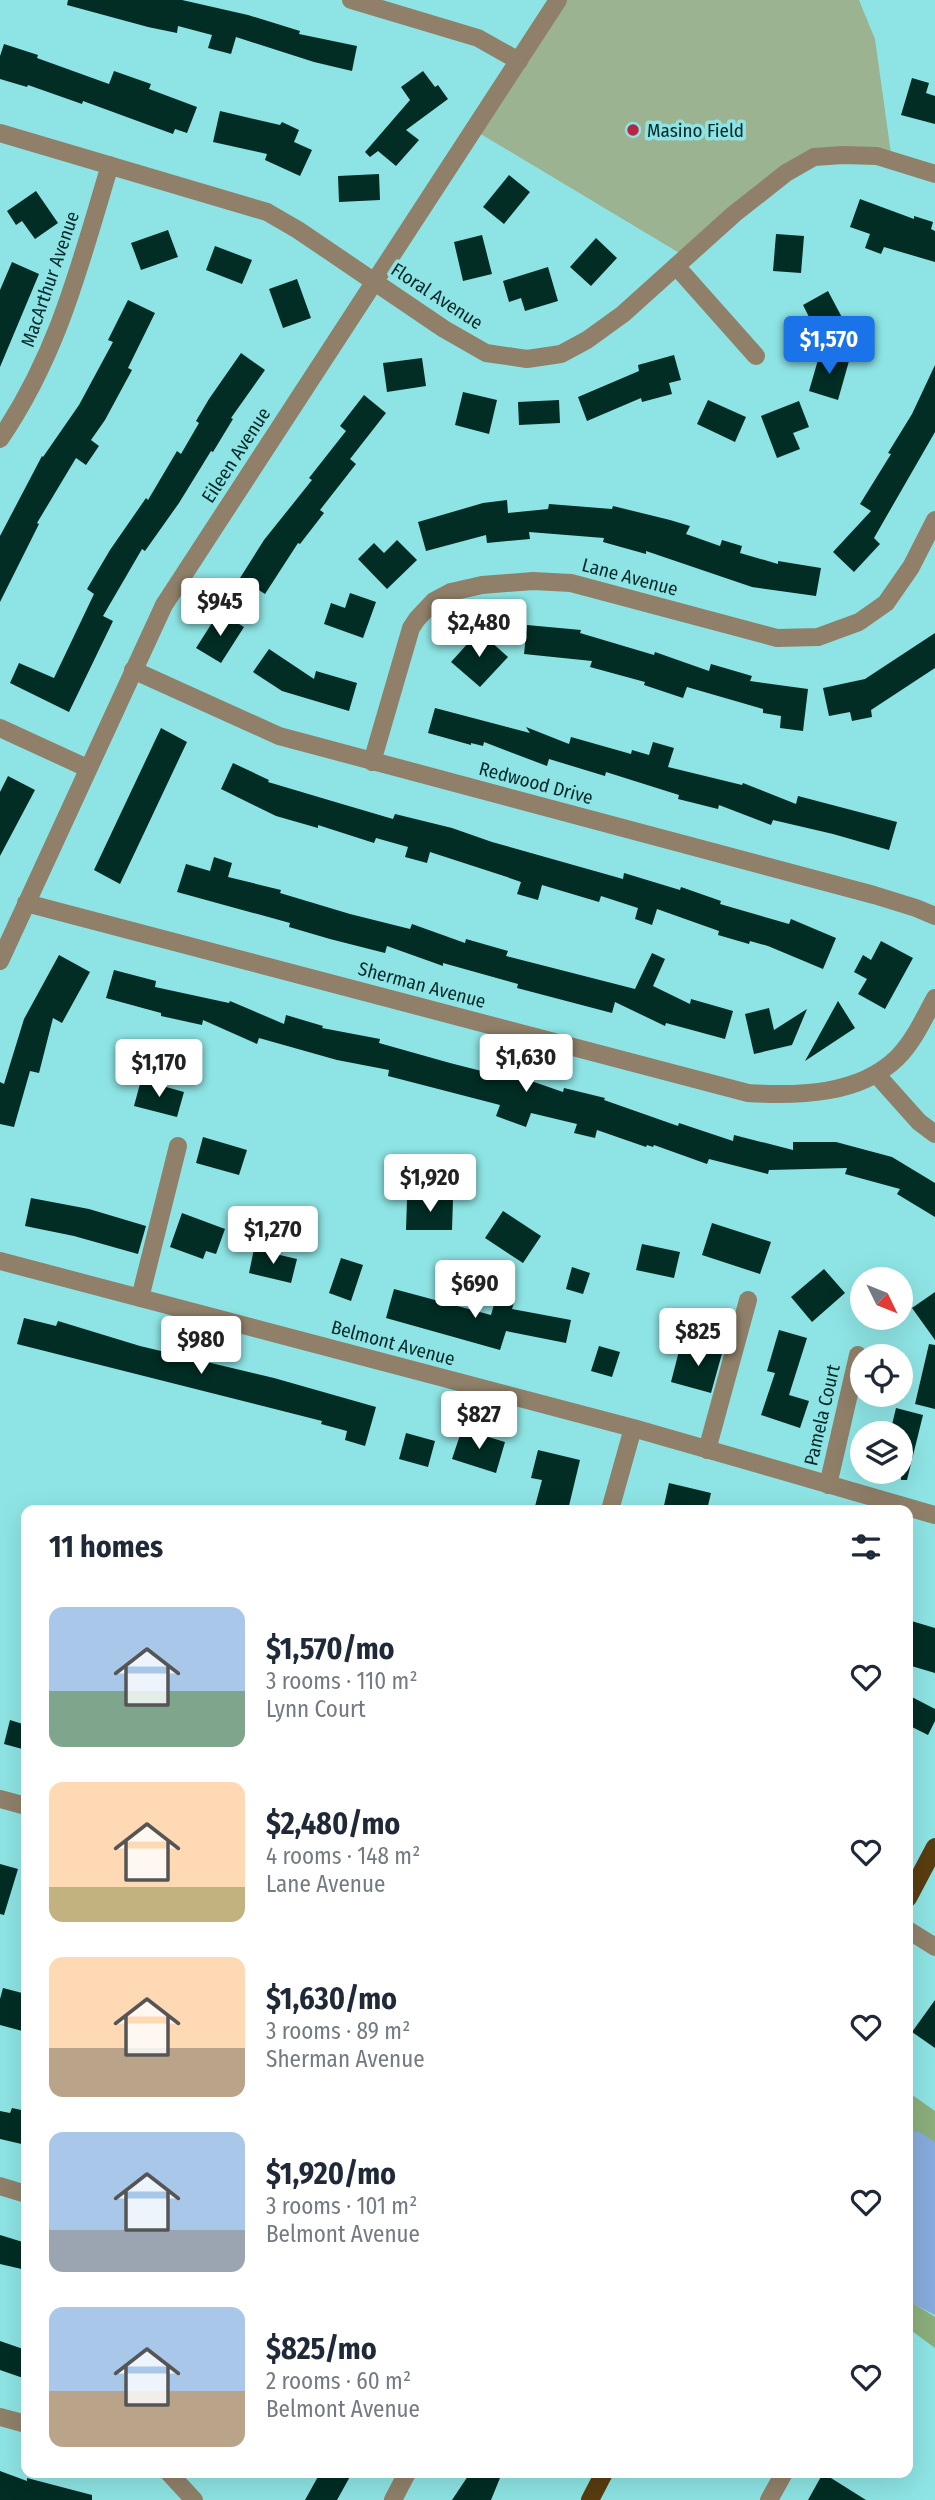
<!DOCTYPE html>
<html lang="en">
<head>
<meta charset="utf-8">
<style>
  body { margin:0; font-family:"Fira Sans Condensed",sans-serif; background:#f2f2f3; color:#1f2937; height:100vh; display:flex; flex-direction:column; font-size:26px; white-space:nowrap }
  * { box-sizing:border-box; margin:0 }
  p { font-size:23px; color:#747a83 }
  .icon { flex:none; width:38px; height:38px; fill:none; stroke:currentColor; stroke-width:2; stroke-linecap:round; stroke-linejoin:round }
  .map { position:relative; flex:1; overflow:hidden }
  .side { position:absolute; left:21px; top:1505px; width:892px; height:973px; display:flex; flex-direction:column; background:#fff; border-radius:14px; box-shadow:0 7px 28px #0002 }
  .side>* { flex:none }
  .needle { width:46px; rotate:133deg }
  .tools { position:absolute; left:850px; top:1267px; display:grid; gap:14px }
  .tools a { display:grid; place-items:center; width:63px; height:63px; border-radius:50%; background:#fff; box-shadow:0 7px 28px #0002; font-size:35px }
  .price { position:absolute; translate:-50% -60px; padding:0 16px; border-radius:7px; background:#fff; color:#222; font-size:23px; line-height:46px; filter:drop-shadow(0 2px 4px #0008) }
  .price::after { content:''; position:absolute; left:50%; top:42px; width:21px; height:16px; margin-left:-10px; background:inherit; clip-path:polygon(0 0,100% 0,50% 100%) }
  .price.selected { background:#1a73e8; color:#fff }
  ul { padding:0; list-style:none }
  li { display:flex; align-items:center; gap:21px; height:175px; padding:0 28px }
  li span { display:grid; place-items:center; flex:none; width:196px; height:140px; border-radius:14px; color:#555 }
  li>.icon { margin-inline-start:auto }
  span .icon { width:84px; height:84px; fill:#fffc; stroke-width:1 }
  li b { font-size:30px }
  h2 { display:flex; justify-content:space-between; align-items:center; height:84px; padding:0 28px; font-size:30px }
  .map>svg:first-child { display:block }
  .green { fill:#9bb390 }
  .forest { fill:#8bae7b }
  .water { fill:#86abdc }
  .building { fill:#012d24 }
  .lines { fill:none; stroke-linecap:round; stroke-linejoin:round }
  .minor { stroke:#90806a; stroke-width:18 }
  .major { stroke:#583d0f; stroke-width:18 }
  .poi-dot { fill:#b72643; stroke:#8ee4e4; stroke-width:2.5 }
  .labels { text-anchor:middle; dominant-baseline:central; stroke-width:7; stroke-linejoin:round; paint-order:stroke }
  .poi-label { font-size:19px; fill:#022828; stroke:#8ee4e4; text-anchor:start }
  .street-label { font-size:19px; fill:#022828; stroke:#8ee4e4 }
</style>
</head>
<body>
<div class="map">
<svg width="935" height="2500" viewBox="0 0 935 2500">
  <rect width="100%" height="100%" fill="#8ee4e4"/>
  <path class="green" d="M558 0H859L875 39 892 161 814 157 686 257 474 130Z"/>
  <path class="forest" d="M908 2092 935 2111V2187L908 2176Z
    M908 2300 935 2317V2348L908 2328Z"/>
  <path class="water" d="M908 2131 920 2132 935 2142V2315L908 2301Z"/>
  <path class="building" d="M68 0H182L248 15 300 31 299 34 357 46 352 71 314 62 236 37 231 54 208 48 212 35 178 26 177 33 148 27 67 5Z
    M4 44 38 55 37 58 109 84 114 71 151 84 149 89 197 107 187 133 175 129 173 134 83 101 82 104 28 85 27 87 0 79V56Z
    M423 71 435 87 438 85 448 99 406 130 419 140 396 166 378 151 370 157 365 152 410 100 401 87Z
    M912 78 929 83 926 93 935 96V124L901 115Z
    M220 111 280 125 282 122 299 130 294 142 312 150 300 176 265 160 267 154 213 142Z
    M379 174 380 200 339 202 338 176Z
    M509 175 530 192 504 224 483 207Z
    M36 191 58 223 35 239 22 221 16 225 7 211Z
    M860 199 914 219V216L933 222 931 229 935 231V262L884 247 881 254 865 248 870 234 850 227Z
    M168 230 178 257 141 270 131 243Z
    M776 234 804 236 801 273 773 271Z
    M482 235 492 274 463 281 454 242Z
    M596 238 617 258 591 286 570 267Z
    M215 246 252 260 242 284 206 270Z
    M12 262 39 274 0 367V290Z
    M548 267 558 301 525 311 521 298 509 302 503 281Z
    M297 279 311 318 283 328 269 289Z
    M828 291 846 325 820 339 803 305Z
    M128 300 155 313 128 368 132 370 105 420 91 440 99 446 86 465 76 458 37 523 39 524 0 602V536L42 456 43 457 79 405 113 342 108 340Z
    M241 353 265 370 231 418 233 419 213 452 211 451 179 503 145 551 142 549 103 616 113 621 69 712 10 683 19 663 54 678 94 594 87 589 110 550 146 498 148 500 177 451 181 454 199 423 196 421 209 399Z
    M820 353 849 361 838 400 809 391Z
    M674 355 681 380 669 383 672 394 642 402 641 398 587 421 578 397 639 371 638 365Z
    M422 358 426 386 387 392 383 363Z
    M935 365V432L874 538 880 544 854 572 833 552 871 511 860 504 891 454 888 453 912 414Z
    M463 392 497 400 489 434 455 425Z
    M364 395 386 413 350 459 356 464 320 510 324 513 300 544 298 543 265 594 240 578 264 540 312 480 309 478 346 431 340 426Z
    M559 400 560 423 519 425 518 402Z
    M708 400 746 417 735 442 697 424Z
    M799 401 809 427 793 433 800 449 777 458 761 416Z
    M507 500 508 513 548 509 549 504 612 509 613 506 670 520 690 526 686 534 720 546 722 540 742 546 740 553 778 564V561L821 568 816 596 752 587 646 551V554L603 542 604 538 529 532 530 539 487 543 486 535 426 551 418 522 483 503Z
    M397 540 417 560 387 589 358 559 374 543 384 553Z
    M350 593 376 602 363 638 324 624 331 603 345 608Z
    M219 612 244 627 221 663 196 648Z
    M527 625 581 630 580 633 654 655 655 652 709 671 711 664 752 676 750 681 808 689 803 731 780 728 781 716 763 713V709L687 687 683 698 644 685 645 682 590 667 592 661 524 654Z
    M479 631 508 657 480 687 451 662Z
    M935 633V668L871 710 872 717 852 721 850 712 829 716 823 688 865 679Z
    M269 649 314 679 316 671 357 683 349 711 282 691 253 672Z
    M435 708 530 733 526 727 569 744 571 737 631 754 632 750 649 755 653 742 674 748 668 767 742 785 743 783 796 804 798 796 897 822 889 850 833 834 773 820 771 825 719 805 718 809 678 799 679 795 606 772 605 776 549 759 547 766 484 742 483 746 471 743V745L428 733Z
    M161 728 187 742 120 884 94 870Z
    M233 763 269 780 268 782 342 804 393 819 395 814 452 828 492 842 623 879 624 873 680 890 681 887 721 901 720 904 789 924 791 919 836 938 823 969 768 946 750 941 749 944 718 935 719 931 657 909 652 925 635 919 638 908 601 896 599 902 542 885 538 900 517 894 521 882 504 876 430 852 427 863 405 857 408 847 376 838 374 843 318 825V828L276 816 221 789Z
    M8 776 35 790 0 856V792Z
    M214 857 232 863 228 877 281 890 280 893 350 914 410 929 412 924 465 943 466 939 508 951 506 956 635 989 652 953 665 959 653 986 690 1004 691 999 733 1011 725 1039 666 1023 665 1026 615 1002 612 1013 517 988 518 984 443 963V966L387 946 385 953 330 939 289 927 290 923 177 892 186 864 210 871Z
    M881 941 913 958 885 1009 858 994 867 979 854 972 863 955 871 960Z
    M59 955 90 972 62 1023 53 1018 39 1073 30 1071 14 1127 0 1124V1082L4 1084 24 1019Z
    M114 970 156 981 155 987 229 1003 230 1001 284 1024 286 1015 323 1026 322 1028 380 1039 379 1043 450 1063 509 1078 511 1074 563 1092 564 1088 605 1098 604 1100 678 1126 679 1123 733 1141 734 1135 793 1150V1142H836L892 1157 935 1183V1217L897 1194 900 1189 845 1174 847 1168 769 1170 768 1174 709 1159 707 1164 654 1145 653 1147 647 1145 646 1147 597 1130 595 1138 574 1133 577 1124 531 1113 526 1127 496 1116 500 1105 388 1076 389 1070 337 1060 259 1038 257 1044 203 1020 202 1025 161 1016V1013L106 998Z
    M838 1001 855 1028 805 1061Z
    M769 1008 774 1030 807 1009 792 1045 754 1054 745 1014Z
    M141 1080 184 1092 177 1117 134 1106Z
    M203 1137 247 1150 239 1175 196 1163Z
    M31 1198 89 1209 146 1226 138 1254 74 1236 25 1226Z
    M407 1199H453L452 1230H406Z
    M503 1211 541 1236 523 1263 485 1238Z
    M182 1213 225 1229 216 1254 206 1251 203 1259 170 1247Z
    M712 1223 771 1242 760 1274 702 1255Z
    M642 1244 680 1252 674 1278 636 1270Z
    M254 1249 297 1259 291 1283 249 1273Z
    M341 1258 363 1265 351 1301 329 1293Z
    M572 1267 590 1273 583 1294 566 1289Z
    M824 1269 845 1293 812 1322 791 1297Z
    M394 1289 491 1315 497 1294 515 1299 512 1309 571 1320 566 1343 506 1331 500 1350 386 1318Z
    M935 1292V1340L912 1308Z
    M24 1318 56 1326 58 1321 140 1346 274 1378 376 1407 365 1446 345 1440 347 1431 321 1424 322 1421 17 1344Z
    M779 1330 807 1338 789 1395 809 1401 800 1428 761 1415 775 1373 767 1371Z
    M699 1343 723 1350 711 1393 671 1382 679 1351 695 1355Z
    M929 1344 935 1345V1409L915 1404Z
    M599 1346 620 1352 612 1377 591 1371Z
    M896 1408 923 1415 907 1480H901V1433H890Z
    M462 1429 505 1442 496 1473 452 1459Z
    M406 1433 435 1441 428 1467 399 1459Z
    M538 1450 580 1460 568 1510H534L542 1480 531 1478Z
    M669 1483 711 1493 707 1510H663Z
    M908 1620 935 1628V1673L908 1665Z
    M908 1695 935 1709V1721L928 1735 908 1725Z
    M10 1720 26 1725V1750L4 1744Z
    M0 1864 18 1869 4 1915 0 1914Z
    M3 1988 26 1994V2032L0 2025V1999Z
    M935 2000V2048L912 2032Z
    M12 2108 26 2111V2145L0 2139V2111L10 2113Z
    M0 2235 26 2243V2270L0 2264Z
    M0 2341 26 2350V2379L0 2370Z
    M0 2471 27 2481V2478L92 2495V2500H0Z
    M320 2473H352L337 2500H305Z
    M470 2473H502L491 2500H452Z
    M823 2473 866 2500H808Z"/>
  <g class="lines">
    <path class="minor" d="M351 0 478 38 519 61
      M0 133 267 212 298 230 444 329 486 353 527 359 561 354 587 340 623 314 734 214 786 173 814 157 843 155 877 156 935 174
      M676 266 756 356
      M0 439C59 352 80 264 110 165
      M133 670 279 736 874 895 916 908 935 916
      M0 728 87 768
      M372 762 411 628 417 619 434 601 451 592 482 585 533 581 571 583 777 638 818 637 859 622 886 603 911 567 935 520
      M26 903 748 1093C799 1096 859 1095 897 1058 914 1041 924 1018 935 998
      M0 961 164 605 558 0
      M877 1075 919 1122 935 1134
      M0 1261 633 1428 935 1515
      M140 1298 178 1146
      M707 1450 748 1300
      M828 1485 858 1355
      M610 1510 633 1428
      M0 1799 26 1806
      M908 1930 935 1947
      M0 2186 26 2194
      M0 2417 26 2424
      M169 2473 194 2500
      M393 2500 407 2473
      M769 2500 784 2473"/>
    <path class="major" d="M908 1898 935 1847
      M590 2500 604 2473"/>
  </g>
  <circle class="poi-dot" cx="633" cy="130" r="7"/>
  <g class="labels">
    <g class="poi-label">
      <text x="647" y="130">Masino Field</text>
    </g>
    <g class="street-label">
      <text transform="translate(50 279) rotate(-71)">MacArthur Avenue</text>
      <text transform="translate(437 296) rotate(33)">Floral Avenue</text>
      <text transform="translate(236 455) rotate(-57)">Eileen Avenue</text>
      <text transform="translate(630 577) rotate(15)">Lane Avenue</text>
      <text transform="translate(536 783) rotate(15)">Redwood Drive</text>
      <text transform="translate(422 985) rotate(15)">Sherman Avenue</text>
      <text transform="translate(393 1343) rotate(15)">Belmont Avenue</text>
      <text transform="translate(822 1415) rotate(-77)">Pamela Court</text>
    </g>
  </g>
</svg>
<div class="tools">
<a><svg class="needle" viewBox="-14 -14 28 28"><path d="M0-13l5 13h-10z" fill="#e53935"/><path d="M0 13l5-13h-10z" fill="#747a83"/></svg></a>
<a><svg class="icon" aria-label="locate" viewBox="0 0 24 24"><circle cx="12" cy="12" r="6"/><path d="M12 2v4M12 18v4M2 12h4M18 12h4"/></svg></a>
<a><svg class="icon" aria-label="layers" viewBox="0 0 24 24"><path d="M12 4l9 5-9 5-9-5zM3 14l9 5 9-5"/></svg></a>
</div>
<b class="price selected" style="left:829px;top:376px">$1,570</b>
<b class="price" style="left:220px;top:638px">$945</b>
<b class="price" style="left:479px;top:659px">$2,480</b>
<b class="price" style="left:526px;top:1094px">$1,630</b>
<b class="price" style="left:159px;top:1099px">$1,170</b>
<b class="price" style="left:430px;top:1214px">$1,920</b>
<b class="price" style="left:273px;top:1266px">$1,270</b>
<b class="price" style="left:475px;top:1320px">$690</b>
<b class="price" style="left:698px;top:1368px">$825</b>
<b class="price" style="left:201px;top:1376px">$980</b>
<b class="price" style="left:479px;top:1451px">$827</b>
<section class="side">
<h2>11 homes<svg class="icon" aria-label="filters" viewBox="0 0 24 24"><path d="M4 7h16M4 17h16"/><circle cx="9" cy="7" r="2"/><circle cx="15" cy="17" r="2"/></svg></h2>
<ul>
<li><span style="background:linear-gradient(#a9c7e8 60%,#7fa58c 0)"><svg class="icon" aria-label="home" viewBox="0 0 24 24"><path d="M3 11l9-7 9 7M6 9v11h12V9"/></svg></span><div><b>$1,570/mo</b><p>3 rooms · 110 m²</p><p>Lynn Court</p></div><svg class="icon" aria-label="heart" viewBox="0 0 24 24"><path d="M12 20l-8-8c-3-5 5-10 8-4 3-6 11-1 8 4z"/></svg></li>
<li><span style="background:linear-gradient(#ffd9b3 75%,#c2b280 0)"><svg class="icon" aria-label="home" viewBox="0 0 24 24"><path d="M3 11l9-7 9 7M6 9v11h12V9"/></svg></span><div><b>$2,480/mo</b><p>4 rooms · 148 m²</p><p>Lane Avenue</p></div><svg class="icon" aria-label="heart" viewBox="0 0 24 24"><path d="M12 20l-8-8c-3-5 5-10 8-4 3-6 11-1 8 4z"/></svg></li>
<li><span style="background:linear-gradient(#ffd9b3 65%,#b9a48a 0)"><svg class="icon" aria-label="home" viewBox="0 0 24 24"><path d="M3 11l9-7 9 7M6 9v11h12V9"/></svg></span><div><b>$1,630/mo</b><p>3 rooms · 89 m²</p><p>Sherman Avenue</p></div><svg class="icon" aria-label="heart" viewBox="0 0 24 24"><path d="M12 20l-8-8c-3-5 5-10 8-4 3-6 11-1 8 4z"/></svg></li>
<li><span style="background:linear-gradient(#a9c7e8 70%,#9aa5b1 0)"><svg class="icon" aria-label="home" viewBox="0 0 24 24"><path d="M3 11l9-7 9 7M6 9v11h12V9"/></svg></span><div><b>$1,920/mo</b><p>3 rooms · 101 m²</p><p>Belmont Avenue</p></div><svg class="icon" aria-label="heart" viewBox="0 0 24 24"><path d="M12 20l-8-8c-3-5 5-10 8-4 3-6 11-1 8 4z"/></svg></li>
<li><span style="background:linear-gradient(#a9c7e8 60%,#b9a48a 0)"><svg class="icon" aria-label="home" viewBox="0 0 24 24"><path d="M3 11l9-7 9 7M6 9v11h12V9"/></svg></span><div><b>$825/mo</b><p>2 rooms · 60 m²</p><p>Belmont Avenue</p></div><svg class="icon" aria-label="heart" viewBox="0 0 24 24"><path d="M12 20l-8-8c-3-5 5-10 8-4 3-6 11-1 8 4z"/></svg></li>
</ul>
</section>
</div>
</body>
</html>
